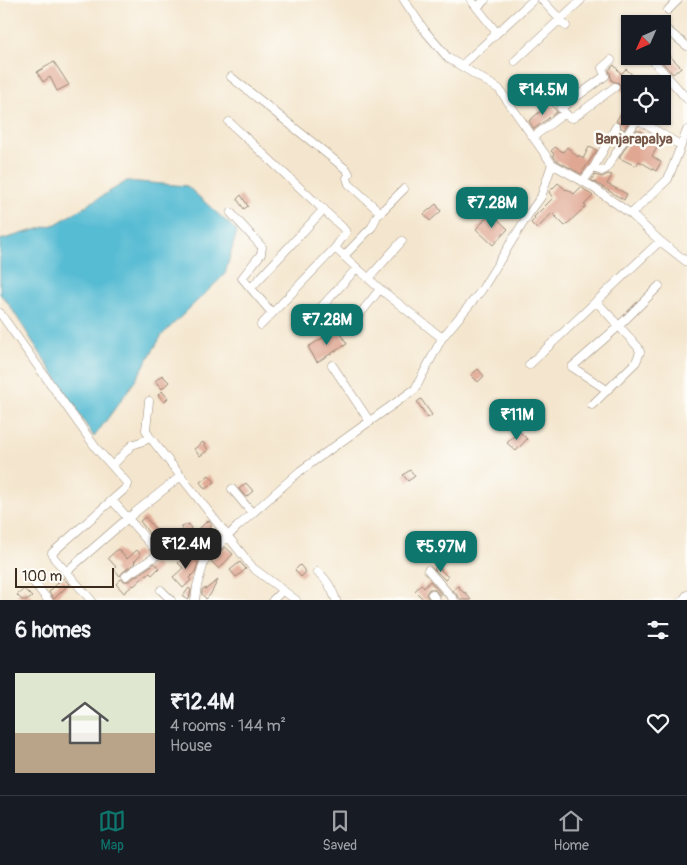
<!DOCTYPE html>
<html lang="en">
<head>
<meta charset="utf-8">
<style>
  body { margin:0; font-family:Pangolin,sans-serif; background:#242831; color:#f1f3f6; height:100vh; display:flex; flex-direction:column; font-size:19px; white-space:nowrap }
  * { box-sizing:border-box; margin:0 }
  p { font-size:16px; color:#9ea1a6 }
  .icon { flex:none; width:28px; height:28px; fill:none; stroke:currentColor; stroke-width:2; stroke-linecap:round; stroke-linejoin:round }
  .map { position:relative; height:600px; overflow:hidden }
  .panel { display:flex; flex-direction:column; background:#171b24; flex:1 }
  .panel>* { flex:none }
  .needle { width:32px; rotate:225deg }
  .fabs { position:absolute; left:621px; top:15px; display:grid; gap:10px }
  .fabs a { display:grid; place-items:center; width:50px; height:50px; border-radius:0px; background:#171b24; box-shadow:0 1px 4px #0004; font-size:25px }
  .scale { position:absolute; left:15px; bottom:12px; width:99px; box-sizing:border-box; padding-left:5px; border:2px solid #3b2a1e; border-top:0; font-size:14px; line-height:18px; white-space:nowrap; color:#3b2a1e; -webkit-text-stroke:4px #fdfcf7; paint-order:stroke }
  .price { position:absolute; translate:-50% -42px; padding:0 11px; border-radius:10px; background:#0f766e; color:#fff; font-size:16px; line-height:32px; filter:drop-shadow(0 1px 2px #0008) }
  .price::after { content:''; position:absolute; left:50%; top:30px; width:15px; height:11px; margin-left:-8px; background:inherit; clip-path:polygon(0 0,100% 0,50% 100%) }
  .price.current { background:#222; color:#fff }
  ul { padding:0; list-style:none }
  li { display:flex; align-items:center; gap:15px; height:125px; padding:0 15px }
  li+li { border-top:1px solid #363941 }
  li span { display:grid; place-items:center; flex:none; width:140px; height:100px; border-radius:0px; color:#555 }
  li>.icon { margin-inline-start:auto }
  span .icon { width:60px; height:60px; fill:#fffc; stroke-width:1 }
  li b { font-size:21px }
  h2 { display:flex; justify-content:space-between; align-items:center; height:60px; padding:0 15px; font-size:21px }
  .dock { display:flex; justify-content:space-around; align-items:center; height:70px; border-top:1px solid #363941; background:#171b24; font-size:14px; color:#9ea1a6 }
  .dock a { display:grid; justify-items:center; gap:2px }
  .dock .current { color:#0f766e }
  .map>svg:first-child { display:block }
  .water { fill:#56bcd3; stroke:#487378 }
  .building { fill:#e0a793 }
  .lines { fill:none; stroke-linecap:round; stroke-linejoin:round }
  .minor-casing { stroke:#988876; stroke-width:9 }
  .minor { stroke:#fff; stroke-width:8 }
  .labels { text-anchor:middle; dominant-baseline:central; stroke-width:5; stroke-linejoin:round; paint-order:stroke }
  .neighbourhood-label { font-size:15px; font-weight:bold; fill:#755647; stroke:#fdfcf7 }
</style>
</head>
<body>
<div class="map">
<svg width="687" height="600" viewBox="0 0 687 600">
  <rect width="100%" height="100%" fill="#fdfcf7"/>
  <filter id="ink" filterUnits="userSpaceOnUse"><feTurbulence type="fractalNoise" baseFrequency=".02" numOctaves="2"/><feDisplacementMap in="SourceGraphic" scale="10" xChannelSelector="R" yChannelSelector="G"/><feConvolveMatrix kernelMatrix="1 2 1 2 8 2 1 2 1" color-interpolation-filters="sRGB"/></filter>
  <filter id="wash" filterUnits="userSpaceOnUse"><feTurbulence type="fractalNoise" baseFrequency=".0096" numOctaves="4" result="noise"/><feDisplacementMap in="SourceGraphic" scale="20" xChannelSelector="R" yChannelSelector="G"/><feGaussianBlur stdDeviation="1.12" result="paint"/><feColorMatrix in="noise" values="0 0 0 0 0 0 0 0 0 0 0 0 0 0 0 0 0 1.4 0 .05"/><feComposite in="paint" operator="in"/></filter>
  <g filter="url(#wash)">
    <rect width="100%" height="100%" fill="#f4e6ce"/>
    <path class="water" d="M127 181 187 186 237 231 225 274 162 335 135 381 94 437 8 303 0 294V240L56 224Z"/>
    <g id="blocks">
      <path class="building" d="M667 53 681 67 673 74 660 60Z
        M54 62 69 85 57 91 50 77 43 82 37 72Z
        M614 65 621 74 626 69 642 84H630V100L620 89 619 83 612 81 609 70Z
        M656 77 664 84H650Z
        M662 92 669 96 662 107Z
        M550 103 557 112 534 129 529 121Z
        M625 107 630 111V116H632L624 130 621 128 620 124 616 121Z
        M637 129 660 143 652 156 661 162 656 171 639 161 636 166 619 158Z
        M555 147 563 152 567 147 578 157 579 155 583 159 589 147 597 150 581 174 556 160 553 156 554 154 551 151Z
        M608 174 612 175 607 184 627 194 624 200 591 180 595 175 602 177Z
        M558 183 566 190 567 189 574 194 581 187 593 196 584 205 586 206 565 226 552 213 537 229 531 223 535 218 534 217 553 198 549 192Z
        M241 195 248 206 244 209 237 199Z
        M436 204 441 211 430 221 424 214Z
        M491 213 508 229 493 245 476 229Z
        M338 329 347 344 317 362 308 347Z
        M478 369 484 376 478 382 471 375Z
        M162 375 169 382 162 389 155 381Z
        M162 391 168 398 164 402 158 395Z
        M421 399 432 415 428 418 417 402Z
        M519 431 527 439 516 451 507 443Z
        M203 442 208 450 200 456 194 449Z
        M410 470 415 476 408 481 403 475Z
        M209 475 215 482 205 489 200 482Z
        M246 483 253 491 246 497 239 489Z
        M145 517 158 532 152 537 140 521Z
        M208 520 212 525 209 528 218 538 212 544 202 534 196 532Z
        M189 524 192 532 185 535 181 527Z
        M225 547 233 554 219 569 211 561Z
        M118 549 127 559 137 550 141 555 134 562 135 563 123 572 120 576 114 569 116 567 108 558Z
        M189 553 198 563 195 572 189 578 191 580 183 588 173 577 183 568 178 563Z
        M240 562 246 569 236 577 230 570Z
        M155 563 159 568 152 575 149 572 134 586 133 585 124 593 116 584 121 579 124 581H129Z
        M300 565 306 572 301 577 295 570Z
        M437 566 448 577 445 580 434 569Z
        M63 578 69 584 54 599 49 592Z
        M218 580 210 595 206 599 202 594V590L204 588 206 589Z
        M430 581 441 594 440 596 434 589H429L426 594 429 600H424L415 591 421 584 424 588Z
        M458 586 464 593 465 592 471 600H461L453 590Z
        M189 588 191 590 189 599 188 600 183 596Z
        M24 589 32 597 28 600H22L17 595Z"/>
    </g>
  </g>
  <g filter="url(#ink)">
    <use href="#blocks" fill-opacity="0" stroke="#988876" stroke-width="1"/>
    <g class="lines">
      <defs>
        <path id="minor" d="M471 0 497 33
          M542 0 566 26
          M477 7 485 0
          M668 10 678 0
          M662 26 687 46
          M649 56 687 99
          M515 61 581 0
          M461 66 533 0
          M231 77 347 170 349 174 347 178 349 184 381 213
          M565 113 569 117 573 118 615 87
          M229 122 342 227 346 232 335 248 261 325
          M533 137 565 113 561 108 605 76 602 68 611 60
          M552 164 591 186 631 214 668 179 687 130
          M594 167 616 127
          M583 181 593 168 602 171 606 169 637 119 680 145
          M231 213 262 247 261 254 242 278 272 313
          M631 214 660 241 687 262
          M335 248 380 289 442 338
          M344 256 372 227 377 216 404 189
          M369 278 402 241
          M251 288 324 209
          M0 313 96 448 128 484 127 487 52 553 54 558 91 600
          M302 328 357 268
          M348 329 380 289
          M332 365 370 422
          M529 365 660 241
          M607 390 572 367 619 326 659 286
          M149 401 146 430 149 436 253 568 296 600
          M592 405 636 362 640 352 638 347 596 301
          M112 466 132 445 151 438
          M232 489 252 513
          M112 500 159 554
          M428 570 454 600
          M66 572 128 518 181 476
          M317 572C327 578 332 589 336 600
          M126 576 159 554 194 538H198L212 552
          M31 579 48 600
          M161 590 171 600
          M432 594 436 600
          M195 600 197 586 205 559 237 527 300 471 415 389 442 338 481 291 528 215 541 197 552 164 499 89 448 58 425 31 404 0
          M273 600 282 591
          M683 600 687 595"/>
      </defs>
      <use href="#minor" class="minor-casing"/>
      <use href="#minor" class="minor"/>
    </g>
  </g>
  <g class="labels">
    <g class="neighbourhood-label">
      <text x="634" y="139">Banjarapalya</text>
    </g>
  </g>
</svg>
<div class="fabs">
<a><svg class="needle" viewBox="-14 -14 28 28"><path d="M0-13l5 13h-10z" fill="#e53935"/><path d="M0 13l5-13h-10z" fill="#9ea1a6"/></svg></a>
<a><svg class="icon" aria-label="locate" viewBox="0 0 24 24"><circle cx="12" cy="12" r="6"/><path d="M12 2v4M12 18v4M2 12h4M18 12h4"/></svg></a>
</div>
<div class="scale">100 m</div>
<b class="price" style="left:543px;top:116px">₹14.5M</b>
<b class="price" style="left:492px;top:229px">₹7.28M</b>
<b class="price" style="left:327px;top:346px">₹7.28M</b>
<b class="price" style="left:517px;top:441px">₹11M</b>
<b class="price current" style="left:186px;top:570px">₹12.4M</b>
<b class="price" style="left:441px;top:573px">₹5.97M</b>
</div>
<section class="panel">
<h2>6 homes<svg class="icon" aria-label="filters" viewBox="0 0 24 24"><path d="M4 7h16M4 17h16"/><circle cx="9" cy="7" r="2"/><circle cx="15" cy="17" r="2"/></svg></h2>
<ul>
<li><span style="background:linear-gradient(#dfe7d0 60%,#b9a48a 0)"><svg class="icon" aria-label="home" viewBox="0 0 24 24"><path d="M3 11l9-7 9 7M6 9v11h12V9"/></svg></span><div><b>₹12.4M</b><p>4 rooms · 144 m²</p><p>House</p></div><svg class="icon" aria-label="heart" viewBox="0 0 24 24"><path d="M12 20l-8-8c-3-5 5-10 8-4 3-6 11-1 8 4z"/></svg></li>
</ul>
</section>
<nav class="dock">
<a class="current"><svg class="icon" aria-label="map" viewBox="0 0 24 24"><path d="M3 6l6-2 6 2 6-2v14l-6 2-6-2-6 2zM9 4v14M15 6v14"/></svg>Map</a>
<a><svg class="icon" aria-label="saved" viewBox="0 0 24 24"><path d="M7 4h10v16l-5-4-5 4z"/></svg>Saved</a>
<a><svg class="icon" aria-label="home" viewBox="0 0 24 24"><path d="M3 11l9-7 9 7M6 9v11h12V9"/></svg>Home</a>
</nav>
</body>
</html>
